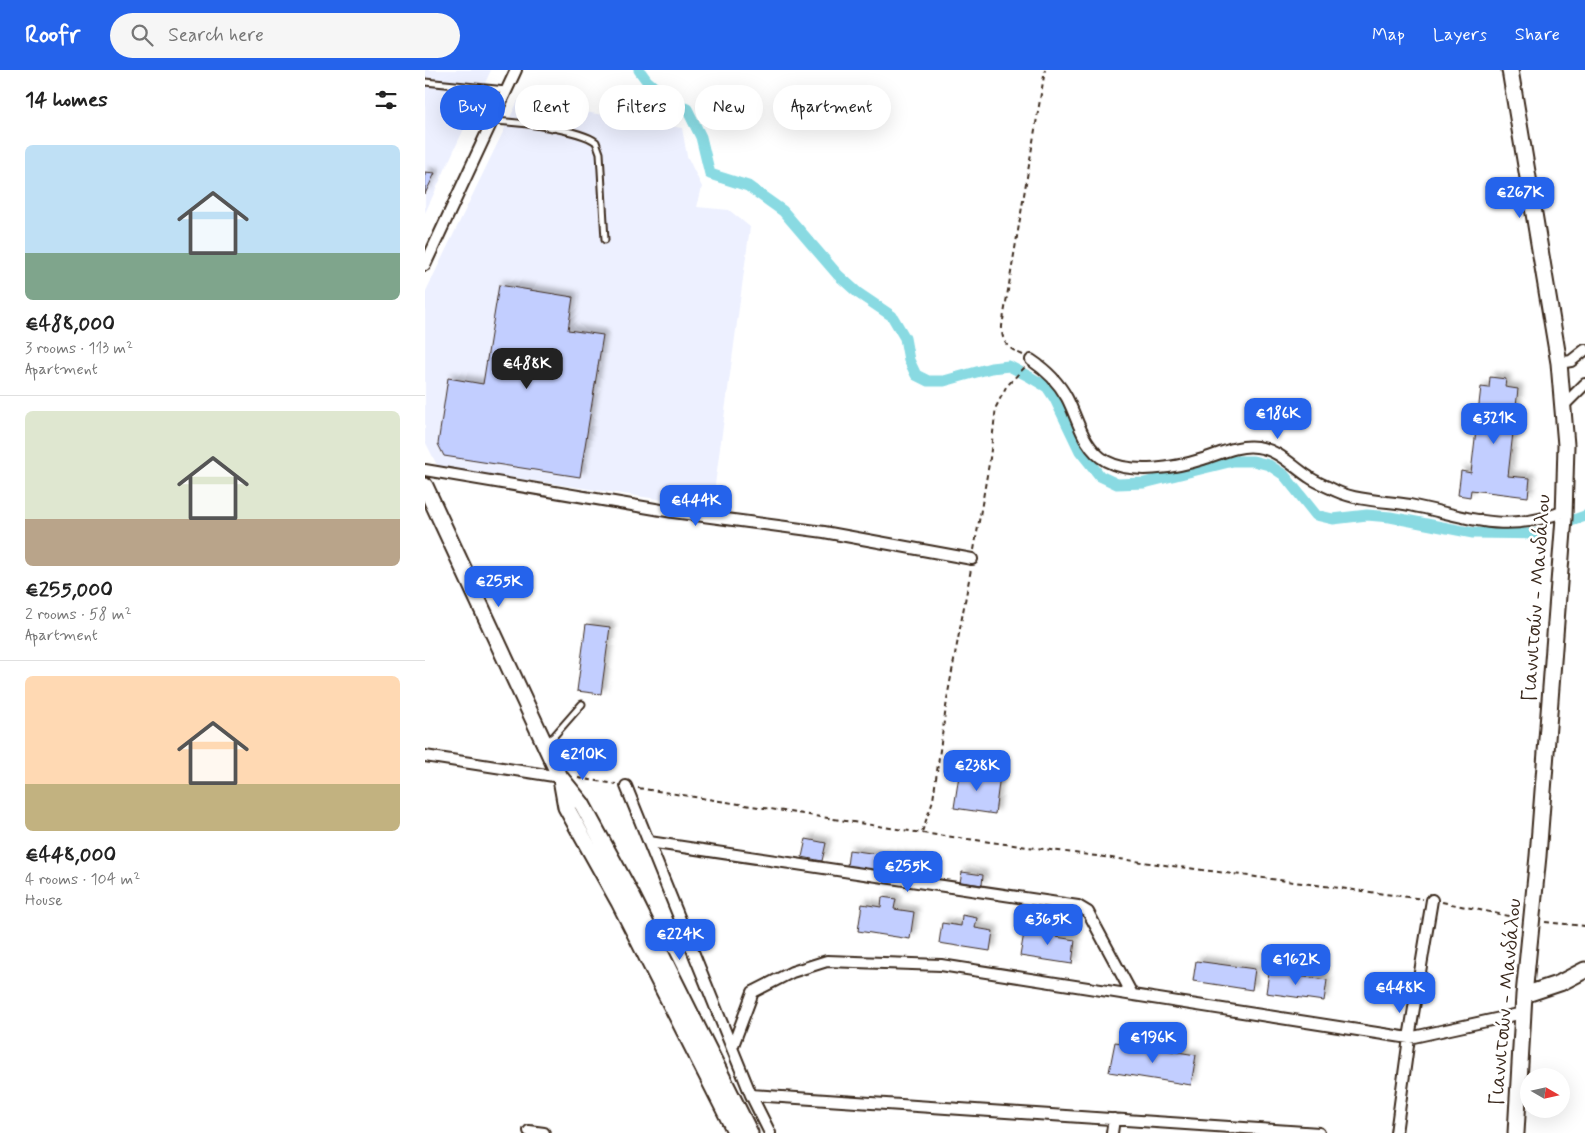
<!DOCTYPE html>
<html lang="en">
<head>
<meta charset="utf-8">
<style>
  body { margin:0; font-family:Mynerve,sans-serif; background:#f6f6f6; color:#222; height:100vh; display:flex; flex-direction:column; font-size:19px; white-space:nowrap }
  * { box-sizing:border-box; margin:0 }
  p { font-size:16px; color:#767676 }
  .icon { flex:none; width:28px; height:28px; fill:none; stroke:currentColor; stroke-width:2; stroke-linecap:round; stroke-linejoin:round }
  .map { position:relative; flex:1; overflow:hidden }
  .side { display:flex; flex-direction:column; background:#fff; width:425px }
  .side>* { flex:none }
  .top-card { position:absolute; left:15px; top:15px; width:475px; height:45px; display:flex; gap:10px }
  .needle { width:32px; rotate:99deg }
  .buttons { position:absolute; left:1095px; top:998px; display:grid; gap:10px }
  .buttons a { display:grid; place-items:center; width:50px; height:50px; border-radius:50%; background:#fff; box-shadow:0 5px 20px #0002; font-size:25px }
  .price { position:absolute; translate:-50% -42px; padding:0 11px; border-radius:10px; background:#2563eb; color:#fff; font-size:16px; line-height:32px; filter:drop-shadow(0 1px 2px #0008) }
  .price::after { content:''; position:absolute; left:50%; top:30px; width:15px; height:11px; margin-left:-8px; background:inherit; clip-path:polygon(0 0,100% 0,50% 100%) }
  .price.active { background:#222; color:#fff }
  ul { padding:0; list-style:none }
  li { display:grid; align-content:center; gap:10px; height:265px; padding:0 25px }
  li+li { border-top:1px solid #e0e0e0 }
  li span { display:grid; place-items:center; height:155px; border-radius:8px; color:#555 }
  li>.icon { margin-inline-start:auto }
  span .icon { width:90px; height:90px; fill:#fffc; stroke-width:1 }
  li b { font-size:21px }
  h2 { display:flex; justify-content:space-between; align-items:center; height:60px; padding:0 25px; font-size:21px }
  .chip { padding:0 18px; border-radius:22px; background:#fff; box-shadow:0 5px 20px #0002; font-size:18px; line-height:45px }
  .chip.active { background:#2563eb; color:#fff }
  header { display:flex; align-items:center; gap:30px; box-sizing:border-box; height:70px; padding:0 25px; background:#2563eb; color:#fff }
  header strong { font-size:24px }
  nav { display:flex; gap:28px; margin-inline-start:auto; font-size:18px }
  .search { width:350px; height:45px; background:#f6f6f6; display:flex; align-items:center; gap:12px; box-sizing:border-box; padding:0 18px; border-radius:28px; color:#767676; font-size:19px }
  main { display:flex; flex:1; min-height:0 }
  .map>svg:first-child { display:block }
  .built { fill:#edf0ff }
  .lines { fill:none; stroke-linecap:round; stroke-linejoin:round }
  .canal { stroke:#89dae2; stroke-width:11 }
  .building { fill:#c2ceff; stroke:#3b2a1e; filter:url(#shadow) }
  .lane-casing { stroke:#3b2a1e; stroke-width:9 }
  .street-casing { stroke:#3b2a1e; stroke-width:14 }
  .secondary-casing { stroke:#3b2a1e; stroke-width:19 }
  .path { stroke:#3b2a1e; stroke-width:2; stroke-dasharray:5 4; stroke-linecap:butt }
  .lane { stroke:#fff; stroke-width:5 }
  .street { stroke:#fff; stroke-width:10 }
  .secondary { stroke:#fff; stroke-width:15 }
  .labels { text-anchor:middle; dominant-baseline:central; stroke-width:5; stroke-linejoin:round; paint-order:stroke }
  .street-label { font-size:20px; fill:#3b2a1e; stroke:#fff }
</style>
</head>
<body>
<header>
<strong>Roofr</strong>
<div class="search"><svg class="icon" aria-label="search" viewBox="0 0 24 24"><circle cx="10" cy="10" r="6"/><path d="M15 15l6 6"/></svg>Search here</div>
<nav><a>Map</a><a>Layers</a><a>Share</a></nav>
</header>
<main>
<section class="side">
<h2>14 homes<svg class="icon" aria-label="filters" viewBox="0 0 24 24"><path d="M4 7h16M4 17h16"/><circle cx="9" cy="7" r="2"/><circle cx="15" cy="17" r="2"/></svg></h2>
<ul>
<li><span style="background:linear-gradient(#bfe0f5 70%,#7fa58c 0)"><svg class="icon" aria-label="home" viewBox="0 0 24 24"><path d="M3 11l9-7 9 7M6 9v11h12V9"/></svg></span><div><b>€488,000</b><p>3 rooms · 113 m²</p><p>Apartment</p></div></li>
<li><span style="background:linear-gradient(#dfe7d0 70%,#b9a48a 0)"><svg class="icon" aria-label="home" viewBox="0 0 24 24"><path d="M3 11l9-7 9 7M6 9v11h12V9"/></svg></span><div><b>€255,000</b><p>2 rooms · 58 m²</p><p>Apartment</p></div></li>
<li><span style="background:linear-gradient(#ffd9b3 70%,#c2b280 0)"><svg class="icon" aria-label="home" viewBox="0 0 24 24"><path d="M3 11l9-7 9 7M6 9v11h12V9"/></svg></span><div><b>€448,000</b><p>4 rooms · 104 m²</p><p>House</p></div></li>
</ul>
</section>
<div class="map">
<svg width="1160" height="1063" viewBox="0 0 1160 1063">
  <defs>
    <filter id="shadow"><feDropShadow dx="4.5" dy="-4.5" stdDeviation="2.5" flood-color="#0004"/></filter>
  </defs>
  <rect width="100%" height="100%" fill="#fff"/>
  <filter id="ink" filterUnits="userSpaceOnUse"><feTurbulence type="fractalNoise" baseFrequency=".02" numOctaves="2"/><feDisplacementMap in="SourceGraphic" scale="10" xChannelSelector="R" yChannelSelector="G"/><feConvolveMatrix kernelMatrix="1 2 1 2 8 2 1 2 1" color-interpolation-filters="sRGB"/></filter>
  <g filter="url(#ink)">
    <path class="built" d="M0 0H66L0 143Z
      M93 31 257 58 262 86 277 117 272 137 304 140 325 157 287 437 13 397 0 371V223Z"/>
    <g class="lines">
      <path class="canal" d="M214 0 222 11 245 31 262 39 276 67 285 104 323 116 358 141 413 205 433 223 467 246 480 268 484 290 491 305 503 311H519L566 298 584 296 605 307 622 317 630 329 655 381 675 406 692 414 719 413 808 391H828L844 395 859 405 891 445 908 449 942 445 965 447 1048 463 1117 464
        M1143 452 1160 446"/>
    </g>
    <path class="building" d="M0 102 10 103 0 124Z
      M74 215 148 227 143 260 178 265 155 407 19 386 13 374 23 308 58 314Z
      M1065 307 1081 309 1080 317 1093 319 1083 406 1105 408 1103 427 1046 420 1045 427 1033 425 1036 401 1046 403 1056 317 1064 318Z
      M161 554 185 557 176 624 152 621Z
      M535 699 575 705 570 744 529 738Z
      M381 769 401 773 397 791 377 787Z
      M424 780 497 790 495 806 422 796Z
      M537 802 558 805 557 815 535 812Z
      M457 827 471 829 469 839 489 842 485 869 433 861 437 834 456 837Z
      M537 845 552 848 550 858 568 861 565 881 514 873 517 853 536 856Z
      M618 855 633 857 631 867 650 870 647 894 595 886 599 863 617 865Z
      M771 891 830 899 827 920 768 911Z
      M844 902 902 910 899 931 841 923Z
      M690 972 771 985 766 1015 684 1002Z"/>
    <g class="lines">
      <defs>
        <path id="lane" d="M0 12 81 20
          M68 51C90 52 155 59 171 72L175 83 180 170
          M120 673 129 666 157 634"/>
        <path id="street" d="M0 195 91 0
          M606 290C621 300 633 311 642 328 653 349 658 378 681 391 707 405 750 398 778 389 794 384 814 374 832 377 854 380 867 396 884 407 892 413 902 416 911 421 933 431 961 431 985 435 1045 447 1078 465 1140 441
          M1134 293 1146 291 1160 280
          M1139 335 1160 314
          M0 400 248 442 399 462 547 489
          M0 686 135 707
          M201 716 326 1025 345 1063
          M224 772 653 836 663 842 707 924
          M307 978 328 922 367 902 402 891 516 895 984 968 1098 943
          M326 1025 894 1063
          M104 1061 119 1063
          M687 1063 689 1049
          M971 1063 984 968 1007 830"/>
        <path id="secondary" d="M1085 0 1134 293 1141 375 1139 448 1113 786 1099 925 1091 1063
          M0 416 135 707 157 734 206 824 325 1063
          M136 709 141 737 194 832 311 1063
          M1099 925 1135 913 1160 900"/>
      </defs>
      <use href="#lane" class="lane-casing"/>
      <use href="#street" class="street-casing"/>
      <use href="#secondary" class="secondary-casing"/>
      <path class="path" d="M598 285C584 279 576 273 577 256L620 0
        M549 480 565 388 571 337 581 317 600 297
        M153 708 191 714
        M213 718 497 763 998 829
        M497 762 508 730 523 623 546 499
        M1017 832 1093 848
        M1120 852 1160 856"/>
      <use href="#lane" class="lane"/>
      <use href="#street" class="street"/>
      <use href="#secondary" class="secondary"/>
    </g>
  </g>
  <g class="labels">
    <g class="street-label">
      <text transform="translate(1112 528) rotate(-86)">Γιαννιτσών - Μανδάλου</text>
      <text transform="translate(1081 932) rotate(-85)">Γιαννιτσών - Μανδάλου</text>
    </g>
  </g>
</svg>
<div class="buttons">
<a><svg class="needle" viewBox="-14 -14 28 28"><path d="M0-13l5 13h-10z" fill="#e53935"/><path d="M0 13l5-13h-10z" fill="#767676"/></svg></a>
</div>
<b class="price" style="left:1095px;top:149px">€267K</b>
<b class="price active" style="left:102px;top:320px">€488K</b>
<b class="price" style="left:853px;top:370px">€186K</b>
<b class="price" style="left:1069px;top:375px">€321K</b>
<b class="price" style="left:271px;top:457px">€444K</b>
<b class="price" style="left:74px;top:538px">€255K</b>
<b class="price" style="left:158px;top:711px">€210K</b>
<b class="price" style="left:552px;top:722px">€238K</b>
<b class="price" style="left:483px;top:823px">€255K</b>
<b class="price" style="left:623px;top:876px">€365K</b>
<b class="price" style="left:255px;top:891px">€224K</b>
<b class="price" style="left:871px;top:916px">€162K</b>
<b class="price" style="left:975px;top:944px">€448K</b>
<b class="price" style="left:728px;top:994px">€196K</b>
<div class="top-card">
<a class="chip active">Buy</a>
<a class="chip">Rent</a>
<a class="chip">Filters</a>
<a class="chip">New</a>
<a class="chip">Apartment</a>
</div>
</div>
</main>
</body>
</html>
